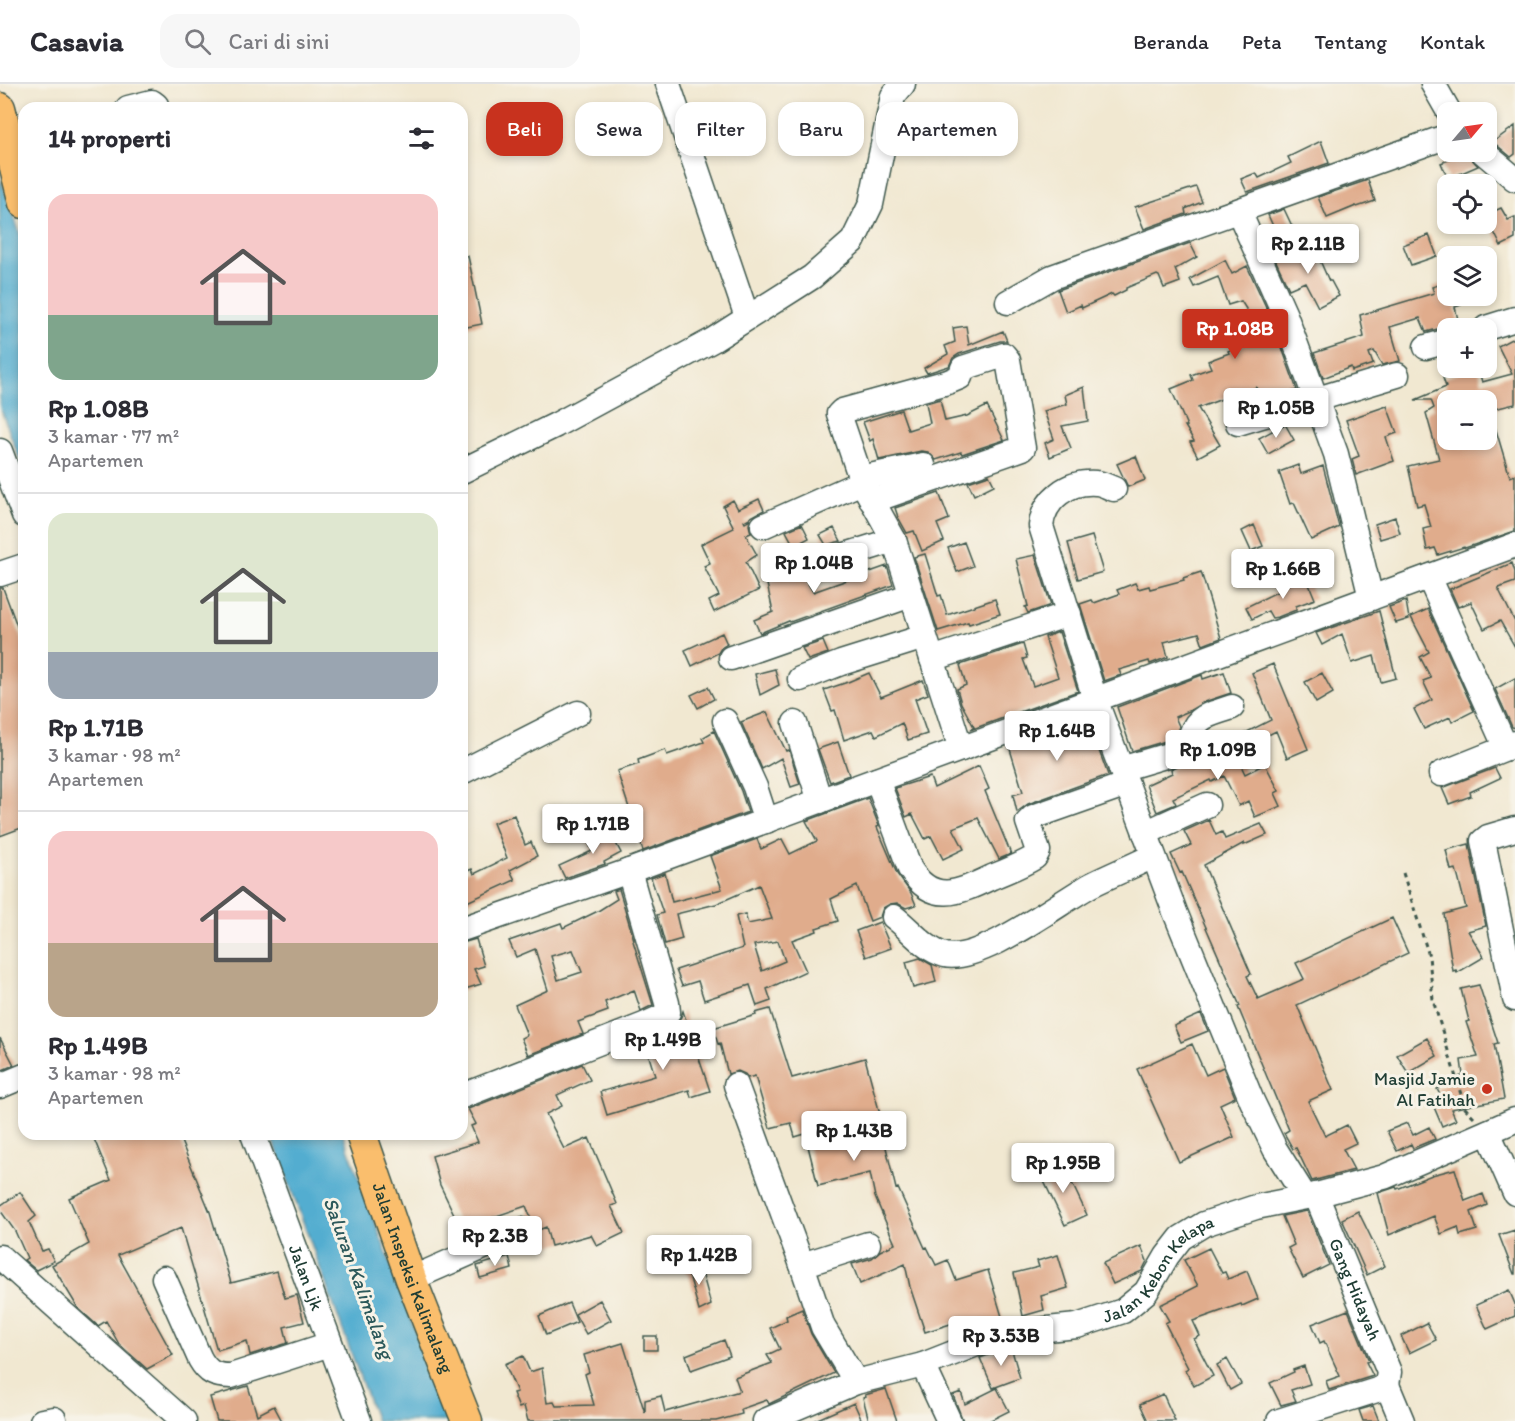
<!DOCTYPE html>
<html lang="id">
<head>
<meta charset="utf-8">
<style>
  body { margin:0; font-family:Itim,sans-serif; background:#f7f7f7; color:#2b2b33; height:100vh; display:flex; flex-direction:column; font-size:22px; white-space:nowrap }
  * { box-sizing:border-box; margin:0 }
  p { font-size:20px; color:#7c7c81 }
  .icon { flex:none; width:33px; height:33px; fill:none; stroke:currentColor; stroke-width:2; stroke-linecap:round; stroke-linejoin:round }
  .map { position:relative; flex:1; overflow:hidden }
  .sheet { position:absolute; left:18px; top:18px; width:450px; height:1038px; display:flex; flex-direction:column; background:#fff; border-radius:18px; box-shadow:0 3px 9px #0003 }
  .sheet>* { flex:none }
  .guide { position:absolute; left:486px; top:18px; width:570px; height:54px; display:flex; gap:12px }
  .needle { width:39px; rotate:61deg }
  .controls { position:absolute; left:1437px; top:18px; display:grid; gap:12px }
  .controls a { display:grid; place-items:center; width:60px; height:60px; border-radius:12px; background:#fff; box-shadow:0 3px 9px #0003; font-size:30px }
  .price { position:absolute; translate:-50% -51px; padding:0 14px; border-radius:6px; background:#fff; color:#222; font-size:20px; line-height:39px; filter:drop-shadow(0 2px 3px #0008) }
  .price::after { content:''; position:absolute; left:50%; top:36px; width:18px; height:14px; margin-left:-9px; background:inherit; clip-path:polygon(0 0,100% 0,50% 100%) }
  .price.active { background:#c8321e; color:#fff }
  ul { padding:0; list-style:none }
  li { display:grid; align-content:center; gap:12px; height:318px; padding:0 30px }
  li+li { border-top:2px solid #e1e1e2 }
  li span { display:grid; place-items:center; height:186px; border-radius:18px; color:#555 }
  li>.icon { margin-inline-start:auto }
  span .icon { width:108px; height:108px; fill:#fffc; stroke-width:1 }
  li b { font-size:26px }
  h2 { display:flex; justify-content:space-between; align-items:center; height:72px; padding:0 30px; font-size:26px }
  .pill { padding:0 21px; border-radius:18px; background:#fff; box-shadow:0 3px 9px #0003; font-size:21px; line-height:54px }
  .pill.active { background:#c8321e; color:#fff }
  header { display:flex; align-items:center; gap:36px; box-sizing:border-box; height:84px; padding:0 30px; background:#fff; border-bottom:2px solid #e1e1e2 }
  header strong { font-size:28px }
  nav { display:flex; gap:33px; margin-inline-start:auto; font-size:21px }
  .search { width:420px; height:54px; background:#f7f7f7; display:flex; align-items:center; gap:15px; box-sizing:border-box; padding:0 21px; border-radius:18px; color:#7c7c81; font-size:22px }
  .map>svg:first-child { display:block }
  .water { fill:#52add0; stroke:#387582; stroke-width:1.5 }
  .building { fill:#e0ac8c; fill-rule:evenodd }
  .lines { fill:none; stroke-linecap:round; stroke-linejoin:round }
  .minor-casing { stroke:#3e574c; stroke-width:27 }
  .major-casing { stroke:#3e574c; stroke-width:33 }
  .path { stroke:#3e574c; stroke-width:3; stroke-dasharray:4.5 4.5; stroke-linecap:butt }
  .minor { stroke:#fff; stroke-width:24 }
  .major { stroke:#fabe6d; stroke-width:30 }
  .poi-dot { fill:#c8321e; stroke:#f7f3e8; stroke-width:2 }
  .labels { text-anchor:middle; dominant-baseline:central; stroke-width:6; stroke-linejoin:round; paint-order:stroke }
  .poi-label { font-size:18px; fill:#1f3d34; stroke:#f7f3e8; text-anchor:end }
  .street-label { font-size:18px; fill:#1f3d34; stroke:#f7f3e8 }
  .water-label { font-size:20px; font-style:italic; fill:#2c595b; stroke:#f7f3e8 }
</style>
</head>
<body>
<header>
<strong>Casavia</strong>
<div class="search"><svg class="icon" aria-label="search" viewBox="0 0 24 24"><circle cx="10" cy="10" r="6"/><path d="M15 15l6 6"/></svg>Cari di sini</div>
<nav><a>Beranda</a><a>Peta</a><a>Tentang</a><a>Kontak</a></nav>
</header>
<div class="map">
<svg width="1515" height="1337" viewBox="0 0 1515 1337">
  <rect width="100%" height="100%" fill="#f7f3e8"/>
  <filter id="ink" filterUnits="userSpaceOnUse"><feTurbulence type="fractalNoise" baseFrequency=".0167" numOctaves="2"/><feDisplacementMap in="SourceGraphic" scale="12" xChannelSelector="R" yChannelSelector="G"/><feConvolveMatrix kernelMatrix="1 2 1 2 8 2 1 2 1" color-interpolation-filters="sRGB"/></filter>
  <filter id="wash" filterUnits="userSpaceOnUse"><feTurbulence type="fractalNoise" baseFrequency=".008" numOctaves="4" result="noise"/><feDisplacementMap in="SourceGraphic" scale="24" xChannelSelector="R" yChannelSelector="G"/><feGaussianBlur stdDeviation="1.35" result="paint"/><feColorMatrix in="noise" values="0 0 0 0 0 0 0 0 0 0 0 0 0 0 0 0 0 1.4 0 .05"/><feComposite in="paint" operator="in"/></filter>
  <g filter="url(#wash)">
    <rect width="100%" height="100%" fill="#f1e8d1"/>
    <path class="water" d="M0 93 24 161V387L0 323Z
      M271 1050H343L448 1337H376Z"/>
    <g id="blocks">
      <path class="building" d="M1515 42V70L1511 73 1493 58Z
        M1321 57 1329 79 1247 108 1241 95 1256 89 1259 94 1291 79 1288 73Z
        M1468 68 1470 73 1478 82 1448 95 1441 79Z
        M1368 96 1375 117 1357 123 1356 122 1327 134 1318 113Z
        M1196 103 1202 118 1185 125 1186 130 1144 145 1135 123Z
        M1501 124 1508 136 1515 133V155L1501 162 1491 142 1486 145V131Z
        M1284 125 1293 144 1277 151 1268 131Z
        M1429 151 1437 172 1411 181 1403 161Z
        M1190 159 1197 173 1175 185 1180 198 1164 204 1159 192 1157 191 1126 204V206L1114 212 1112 210 1082 224 1081 221 1066 228 1058 206Z
        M1314 163 1329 197H1331L1339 212 1318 223 1305 198 1289 205 1275 175 1284 171 1286 175Z
        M468 172 482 240 462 244V173Z
        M1225 176 1232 190 1247 182 1272 236 1297 306 1262 317 1256 303 1247 308 1246 306 1198 324 1220 361 1198 373 1190 358 1194 357 1185 342H1187L1171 305 1193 296 1191 291 1211 284 1208 277 1229 269 1228 267 1257 252 1256 249 1260 247 1241 217 1228 221 1218 193 1194 203 1190 195Z
        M1448 198V212H1458L1461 221 1455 223 1460 244 1445 243 1426 248 1420 234 1390 243 1400 277 1382 281 1374 267 1369 269 1373 280 1352 287 1351 283 1323 294 1314 269 1364 253 1360 231 1434 209 1432 203Z
        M966 242 969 261 1003 247 1007 257H1000L959 270 953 274 949 282 927 289 924 284 948 270 945 262 955 258 953 244Z
        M1515 253V320L1490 326 1510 393 1515 391V447L1465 464 1464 463 1438 471 1435 464 1427 466 1423 445 1431 443 1424 420 1417 422 1408 382 1439 375 1426 329 1434 324 1431 316H1415L1446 303 1443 294 1464 288 1463 284H1478L1482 298 1512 290 1498 262ZM1448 316H1486V356L1460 364 1457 356H1448Z
        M1084 303 1088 337 1062 342 1071 364 1050 373 1045 359 1054 355 1044 327 1067 320 1065 311Z
        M940 315 945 337 967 332 987 322 1004 356 962 370 961 368 936 376 928 368 921 367 879 376 873 355 870 357 863 338 901 326 908 346 930 339 926 319Z
        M1387 322 1397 349 1386 353 1394 377 1356 391 1352 375 1359 372 1346 336Z
        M1285 340 1294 356 1268 370 1259 354Z
        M1136 372 1145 396 1128 403 1117 380Z
        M1298 381 1301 390 1323 382 1339 443 1311 456 1294 419 1290 420 1279 388Z
        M989 391 994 401 974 411 968 398Z
        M939 409 949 435 937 440 944 457 922 467 914 447 907 449 898 433 895 424Z
        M759 415 764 426 744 437 745 439 750 436 749 441 751 449 746 451 757 471 746 478 759 506 714 528 709 517 719 512 704 482 710 479 701 460 734 444 723 422 733 416 738 425Z
        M1395 433 1400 449 1380 455 1375 440Z
        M802 440 809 454 794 462 786 447Z
        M1254 441 1263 462 1251 467 1242 447Z
        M834 444 841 457 826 461 820 451Z
        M1092 452 1103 488 1078 495 1068 459Z
        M964 458 973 482 957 488 948 464Z
        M790 467 798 486 803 491 813 508 887 482 893 501 790 538 789 537 760 549 754 536 773 528 767 500 787 490 778 473Z
        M925 470 938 512 941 511 947 531 995 515 1000 530 969 540 968 538 938 547 914 473Z
        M1035 471 1051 521 1028 529 1025 523 1028 522 1016 475Z
        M1512 479 1515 488V498L1498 504 1515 538V563L1500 537 1484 545 1471 518 1458 523 1450 505Z
        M1201 488 1221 554 1203 561 1199 549 1164 558 1168 573 1150 580 1149 577 1119 586 1121 591 1104 597 1080 520 1092 516 1094 519 1119 510 1117 506 1135 499 1138 505 1149 502 1150 505 1184 496 1183 494Z
        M1306 493 1315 515 1296 522V526L1278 533 1272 534 1268 527 1252 535 1246 523 1279 507 1277 504Z
        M0 504H3L24 561V743L0 752Z
        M1406 517 1409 535 1396 539 1389 523Z
        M1428 525 1474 627 1452 638 1450 633 1424 645 1414 625 1432 616 1423 597 1431 594 1420 573 1429 568 1411 533Z
        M1379 527 1396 594 1381 598 1374 572 1352 579 1342 550 1322 561 1316 549Z
        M1059 548 1078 607 970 646 974 643 961 619 957 605 966 601 960 581 1023 560 1027 574 1023 575 1033 602 1058 593 1045 553Z
        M722 549 727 560 721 564 718 569 692 582 685 566Z
        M823 557 828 569 808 576 802 564Z
        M1273 580 1308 665 1287 674 1276 647 1241 665 1235 654 1271 636 1252 589Z
        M775 585 779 601 760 611 755 590Z
        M1224 588 1231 609 1204 618 1189 627 1175 633 1179 642 1176 652 1169 656 1132 667 1117 623 1202 591 1203 595Z
        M869 589 881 613 923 596 928 610 915 615 927 650 908 656 902 639 876 652 873 646 844 656 835 626 832 627 824 606 848 598Z
        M1322 589 1333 609 1316 619 1305 598Z
        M1515 594V644L1512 643 1495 605Z
        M708 603 714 615 698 624 691 611Z
        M767 628 786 667 789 666 800 700 791 703 781 674 762 685 741 638Z
        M1087 634 1108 691 1028 720 1017 728 1013 711 1023 708 1009 662Z
        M714 647 741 707 748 728 643 767 617 687 639 680 638 676 665 666 667 671 704 658 702 654Z
        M838 658 849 691 830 698 818 665Z
        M1230 658 1245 690 1265 680 1279 707 1275 709 1281 722 1255 733 1248 717 1239 722 1224 692 1212 698 1211 696 1173 714 1176 720 1157 728 1146 701 1172 689 1171 685Z
        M979 682 989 705 985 707 1011 770 999 775 978 734 953 744 964 765 943 775 931 752 925 755 912 730 906 733 895 704 930 693 934 704Z
        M1495 684 1500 694 1470 708 1471 712 1449 720 1442 704Z
        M868 714 879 742 877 743 897 790 911 809 916 821 906 824 897 819 890 820 883 824 880 833 870 837 857 802 831 815 838 837 816 844 817 847 792 856 806 887 767 905 771 917 757 922 750 901 704 916 698 897 682 902 676 886 743 864 736 832 745 830 748 840 772 835 759 801 716 820 676 830 682 855 665 860 657 831 663 829 651 794 665 789 672 818 722 805 710 772 757 755 761 765 782 755 790 770 817 757 806 737ZM778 857 785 877 762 887 754 861Z
        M514 731 525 761 531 758 537 772 510 786 515 796 467 818 462 803V789L472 785 474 790 507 774 493 739Z
        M1209 736 1216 751 1222 748 1225 755 1261 740 1267 751 1244 761V759L1204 781 1251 890 1247 892 1258 915 1304 895 1296 879 1392 834 1408 869 1297 921 1333 1006 1308 1017 1325 1052 1347 1041 1356 1059 1343 1065 1354 1086 1312 1097 1296 1064 1293 1065 1284 1049 1289 1046 1238 923 1240 922 1182 788 1180 789 1171 770 1191 761 1184 747Z
        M608 744 621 769 604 778 605 780 565 794 559 782 592 767 587 755Z
        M1469 760 1486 842 1468 847 1484 873 1457 889 1456 886 1453 887 1444 830 1466 824 1456 785 1451 786 1446 766Z
        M619 805 634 856 633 857 653 921 641 927 634 906 605 918 608 927 578 938 583 950 528 971 521 954 527 951 515 921 548 906 535 865 516 873 509 857 561 839 563 844 598 827 617 815 614 807ZM573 866 582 888 558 896 551 872Z
        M880 838 891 864 866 873 856 847Z
        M476 855 484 882 474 885 481 900 462 906V859Z
        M920 874 932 881 936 898 913 904 906 878Z
        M1479 901 1498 959 1494 960 1504 1015 1451 1025 1456 1036 1442 1042 1434 1023 1444 1018 1437 1005 1463 991 1461 976 1478 973 1466 938 1469 937 1461 905Z
        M770 925 792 994 865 974 880 1030H878L896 1105 898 1104 925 1164 927 1163 936 1181 948 1176 956 1196 988 1186 1003 1236 982 1243 979 1235 964 1239 963 1236 925 1248 910 1203 905 1180 860 1200 852 1180 872 1174 880 1167 895 1160 875 1113 870 1089 818 1102 805 1050 795 1053 791 1039 770 1044 755 992 748 994 745 990 738 987 728 990 720 959 718 960 713 944 756 931 755 929Z
        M683 927 710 1007 691 1013 689 1006 607 1031 600 1008 655 992 644 956 674 942 681 933Z
        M1201 930 1208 947 1181 958 1174 942Z
        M0 954 14 981 0 987Z
        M1427 954 1437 972 1408 989 1397 971Z
        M1192 960 1206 991 1223 983 1235 1013 1220 1020 1234 1053 1179 1078 1137 985Z
        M582 980 590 996 557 1011 562 1022 546 1030 564 1065 589 1054 617 1120 611 1122 624 1149 597 1162 591 1151 551 1162 546 1143 536 1147 526 1122 482 1137 485 1147 466 1155 440 1101 432 1072 478 1058 471 1042 476 1040 468 1025Z
        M1407 1039 1413 1051 1429 1043 1435 1055 1413 1064 1411 1060 1397 1067 1387 1047Z
        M92 1050H178L210 1128 231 1199 277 1187 285 1214 297 1211 304 1238 284 1243 288 1259 250 1271 247 1257 217 1266 181 1144 118 1171 173 1271 147 1285 119 1260 106 1237 98 1242 78 1224 52 1181 89 1160 69 1114 111 1096Z
        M1062 1078 1087 1131 1065 1141 1040 1089Z
        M1455 1085 1465 1117 1483 1110 1487 1121 1471 1128 1477 1146 1460 1151 1458 1143 1441 1150 1434 1132 1389 1151 1378 1109 1396 1103 1397 1105 1432 1091Z
        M20 1108 36 1132 29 1138 42 1167 48 1165 54 1177 36 1186 24 1176 27 1174 15 1147 0 1126V1122Z
        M1307 1127 1329 1181 1303 1194 1288 1164 1294 1161 1282 1132Z
        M1358 1127 1385 1182 1367 1191 1342 1135Z
        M1515 1146V1190H1514L1499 1151Z
        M1141 1162 1147 1177 1142 1187 1113 1200 1103 1179Z
        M1209 1164 1222 1189 1225 1188 1228 1195 1247 1187 1258 1215 1242 1222 1241 1220 1193 1237 1200 1252 1194 1255 1213 1292 1194 1302 1185 1286 1188 1284 1165 1239 1169 1237 1160 1221 1198 1202 1184 1176Z
        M1058 1171 1068 1204 1041 1212 1044 1226 1023 1232 1014 1189 1039 1183 1037 1177Z
        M509 1172 512 1185 480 1194 477 1182Z
        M699 1177 711 1221 699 1227 690 1194 684 1185Z
        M1509 1206 1515 1220V1232L1487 1245 1476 1221Z
        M600 1216 611 1236 586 1250 575 1230Z
        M569 1219 577 1238 546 1251 539 1232Z
        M802 1225 811 1250 834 1289 769 1320 767 1316 741 1325 742 1330 716 1337H528L524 1322 519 1324 513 1309 517 1308 505 1280 523 1272 530 1288 542 1284 547 1319 554 1318 556 1322 594 1321 585 1290 589 1288 584 1271 623 1259 645 1329V1316L661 1312 665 1328 740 1307 735 1293 772 1279 767 1271 780 1265 770 1244 787 1236 786 1232Z
        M1348 1226 1369 1277 1366 1278 1373 1292 1329 1306 1326 1297 1340 1292 1324 1257 1320 1259 1312 1240Z
        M1427 1239 1436 1256 1409 1269 1401 1252Z
        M644 1252H657V1266H644Z
        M724 1256 730 1272 691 1286 686 1271Z
        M1011 1263 1020 1294 993 1304 980 1274Z
        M1227 1275 1241 1300 1230 1306 1217 1281Z
        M1304 1282 1310 1300 1291 1306 1296 1317 1281 1321 1270 1299 1294 1288 1293 1286Z
        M248 1302 257 1331 274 1322 282 1337H217L210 1313Z
        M997 1304 1009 1327 989 1337H963L953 1311 961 1308 965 1320Z
        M886 1305 897 1337H869L863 1314 866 1313 865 1311Z
        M1163 1310 1175 1337H1148L1140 1320Z
        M854 1319 862 1337H813Z
        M1373 1322 1379 1337H1363L1359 1326Z"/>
    </g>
  </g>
  <g filter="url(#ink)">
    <use href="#blocks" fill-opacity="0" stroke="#3e574c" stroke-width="1.5"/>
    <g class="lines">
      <defs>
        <g id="minor">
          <path d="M668 0 747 233"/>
          <path d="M1433 0 1449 28"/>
          <path d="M128 24 152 18 156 21V24"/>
          <path d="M1483 68 1515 95"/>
          <path d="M1239 128 1285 231 1336 370 1371 514"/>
          <path d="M1008 218 1052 193 1448 52"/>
          <path d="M1486 244 1515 235"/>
          <path d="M1426 263 1448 257"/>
          <path d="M1238 339 1397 291"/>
          <path d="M0 367 24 431"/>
          <path d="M462 387 556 341 713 256 812 193 853 157 871 120 893 12 903 0"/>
          <path d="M860 394 923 381"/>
          <path d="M1114 405C1108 403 1102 399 1096 399 1068 397 1044 415 1041 442L1095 615 1175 828 1252 1017 1275 1065 1305 1113"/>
          <path d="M872 417 1023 364 1008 276 1004 271 963 284 960 293 948 298 842 327 839 330 862 398 894 456 961 665"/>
          <path d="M763 442 862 398"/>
          <path d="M809 478 836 474 894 456"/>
          <path d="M0 490 24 482"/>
          <path d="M1429 493 1506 664"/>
          <path d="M731 574 911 511"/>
          <path d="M932 575 1069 530"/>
          <path d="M800 595 841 579 924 553"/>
          <path d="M725 637 755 703 766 737"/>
          <path d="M795 639 820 717"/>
          <path d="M1121 685 1175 669 1188 661C1194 631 1207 632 1232 623"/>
          <path d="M462 688 578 629"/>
          <path d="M1441 690 1506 664 1515 659"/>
          <path d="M877 696 910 785C933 822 960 808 992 793 1007 787 1022 781 1035 773L1038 767 1028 738 1033 733 1127 700"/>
          <path d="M1515 745 1488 753 1483 757 1515 915"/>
          <path d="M1145 749 1207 721"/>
          <path d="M894 833C910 845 925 866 945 871 981 879 1058 819 1091 801 1111 791 1133 782 1153 772"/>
          <path d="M462 845 629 787 1515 461"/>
          <path d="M736 1001 802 1181"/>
          <path d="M0 1002 24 992"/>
          <path d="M462 1012 644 941 664 932 668 928 667 919 629 787"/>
          <path d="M1488 1048 1515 1109"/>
          <path id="s1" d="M253 1050 359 1337"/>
          <path id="s2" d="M1316 1111 1389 1288 1387 1301"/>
          <path d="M0 1173 184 1337"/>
          <path d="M164 1194 200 1275C208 1289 215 1292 231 1292L330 1260"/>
          <path d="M411 1195 522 1146"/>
          <path d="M923 1281 949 1337"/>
          <path d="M856 1298 823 1243 802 1181 868 1160"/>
          <path d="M1387 1301 1402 1337"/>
          <path d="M42 1337 54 1335"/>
          <path id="s3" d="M765 1337 856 1298 923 1281 989 1255 1008 1249 1077 1242 1123 1227 1146 1208 1167 1172 1181 1154 1204 1140 1256 1123 1316 1111 1384 1093 1515 1036"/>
          <path d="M1279 1337 1380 1305 1387 1301"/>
        </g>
        <g id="major">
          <path d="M0 24 24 119"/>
          <path id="s4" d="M361 1050 411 1195 467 1337"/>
        </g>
      </defs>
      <use href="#minor" class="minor-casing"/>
      <use href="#major" class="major-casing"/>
      <path class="path" d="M1403 789 1429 872 1433 916 1465 1024 1475 1034"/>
      <use href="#minor" class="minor"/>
      <use href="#major" class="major"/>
    </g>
  </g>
  <circle class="poi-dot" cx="1487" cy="1005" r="6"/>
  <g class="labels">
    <g class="poi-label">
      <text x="1475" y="995">Masjid Jamie<tspan x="1475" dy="21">Al Fatihah</tspan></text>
    </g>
    <g class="street-label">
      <text stroke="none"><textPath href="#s3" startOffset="432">Jalan Kebon Kelapa</textPath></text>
      <text stroke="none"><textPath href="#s1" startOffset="153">Jalan Ljk</textPath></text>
      <text stroke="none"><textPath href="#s4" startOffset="153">Jalan Inspeksi Kalimalang</textPath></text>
      <text stroke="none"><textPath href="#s2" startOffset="102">Gang Hidayah</textPath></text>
    </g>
    <g class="water-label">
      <text transform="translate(359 1194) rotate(70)">Saluran Kalimalang</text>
    </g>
  </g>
</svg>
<div class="controls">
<a><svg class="needle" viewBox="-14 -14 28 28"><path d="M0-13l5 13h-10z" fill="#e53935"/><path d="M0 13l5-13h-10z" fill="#7c7c81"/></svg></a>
<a><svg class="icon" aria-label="locate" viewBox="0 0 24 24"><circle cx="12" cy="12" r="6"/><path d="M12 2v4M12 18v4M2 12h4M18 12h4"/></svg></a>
<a><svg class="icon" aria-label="layers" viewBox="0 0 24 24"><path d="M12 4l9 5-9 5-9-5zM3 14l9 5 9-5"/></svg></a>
<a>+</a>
<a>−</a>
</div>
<b class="price" style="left:1308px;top:191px">Rp 2.11B</b>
<b class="price active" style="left:1235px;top:276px">Rp 1.08B</b>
<b class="price" style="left:1276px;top:355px">Rp 1.05B</b>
<b class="price" style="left:814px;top:510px">Rp 1.04B</b>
<b class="price" style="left:1283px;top:516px">Rp 1.66B</b>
<b class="price" style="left:1057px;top:678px">Rp 1.64B</b>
<b class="price" style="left:1218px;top:697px">Rp 1.09B</b>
<b class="price" style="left:593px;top:771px">Rp 1.71B</b>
<b class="price" style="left:663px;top:987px">Rp 1.49B</b>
<b class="price" style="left:854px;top:1078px">Rp 1.43B</b>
<b class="price" style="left:1063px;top:1110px">Rp 1.95B</b>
<b class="price" style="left:495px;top:1183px">Rp 2.3B</b>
<b class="price" style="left:699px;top:1202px">Rp 1.42B</b>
<b class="price" style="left:1001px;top:1283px">Rp 3.53B</b>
<div class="guide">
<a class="pill active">Beli</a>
<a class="pill">Sewa</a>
<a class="pill">Filter</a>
<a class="pill">Baru</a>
<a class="pill">Apartemen</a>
</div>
<section class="sheet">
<h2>14 properti<svg class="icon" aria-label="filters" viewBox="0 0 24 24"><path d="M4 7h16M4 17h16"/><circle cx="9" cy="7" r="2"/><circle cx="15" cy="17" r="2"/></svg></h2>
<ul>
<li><span style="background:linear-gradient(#f6c9c9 65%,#7fa58c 0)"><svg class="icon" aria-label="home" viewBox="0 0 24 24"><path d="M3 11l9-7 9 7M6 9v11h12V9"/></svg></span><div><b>Rp 1.08B</b><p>3 kamar · 77 m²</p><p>Apartemen</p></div></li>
<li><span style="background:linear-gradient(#dfe7d0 75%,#9aa5b1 0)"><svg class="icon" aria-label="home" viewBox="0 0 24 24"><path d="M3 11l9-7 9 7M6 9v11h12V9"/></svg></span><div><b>Rp 1.71B</b><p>3 kamar · 98 m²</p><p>Apartemen</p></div></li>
<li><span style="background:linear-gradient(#f6c9c9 60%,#b9a48a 0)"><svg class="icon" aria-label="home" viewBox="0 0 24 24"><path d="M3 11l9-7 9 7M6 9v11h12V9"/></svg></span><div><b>Rp 1.49B</b><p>3 kamar · 98 m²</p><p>Apartemen</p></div></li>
</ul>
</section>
</div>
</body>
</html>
